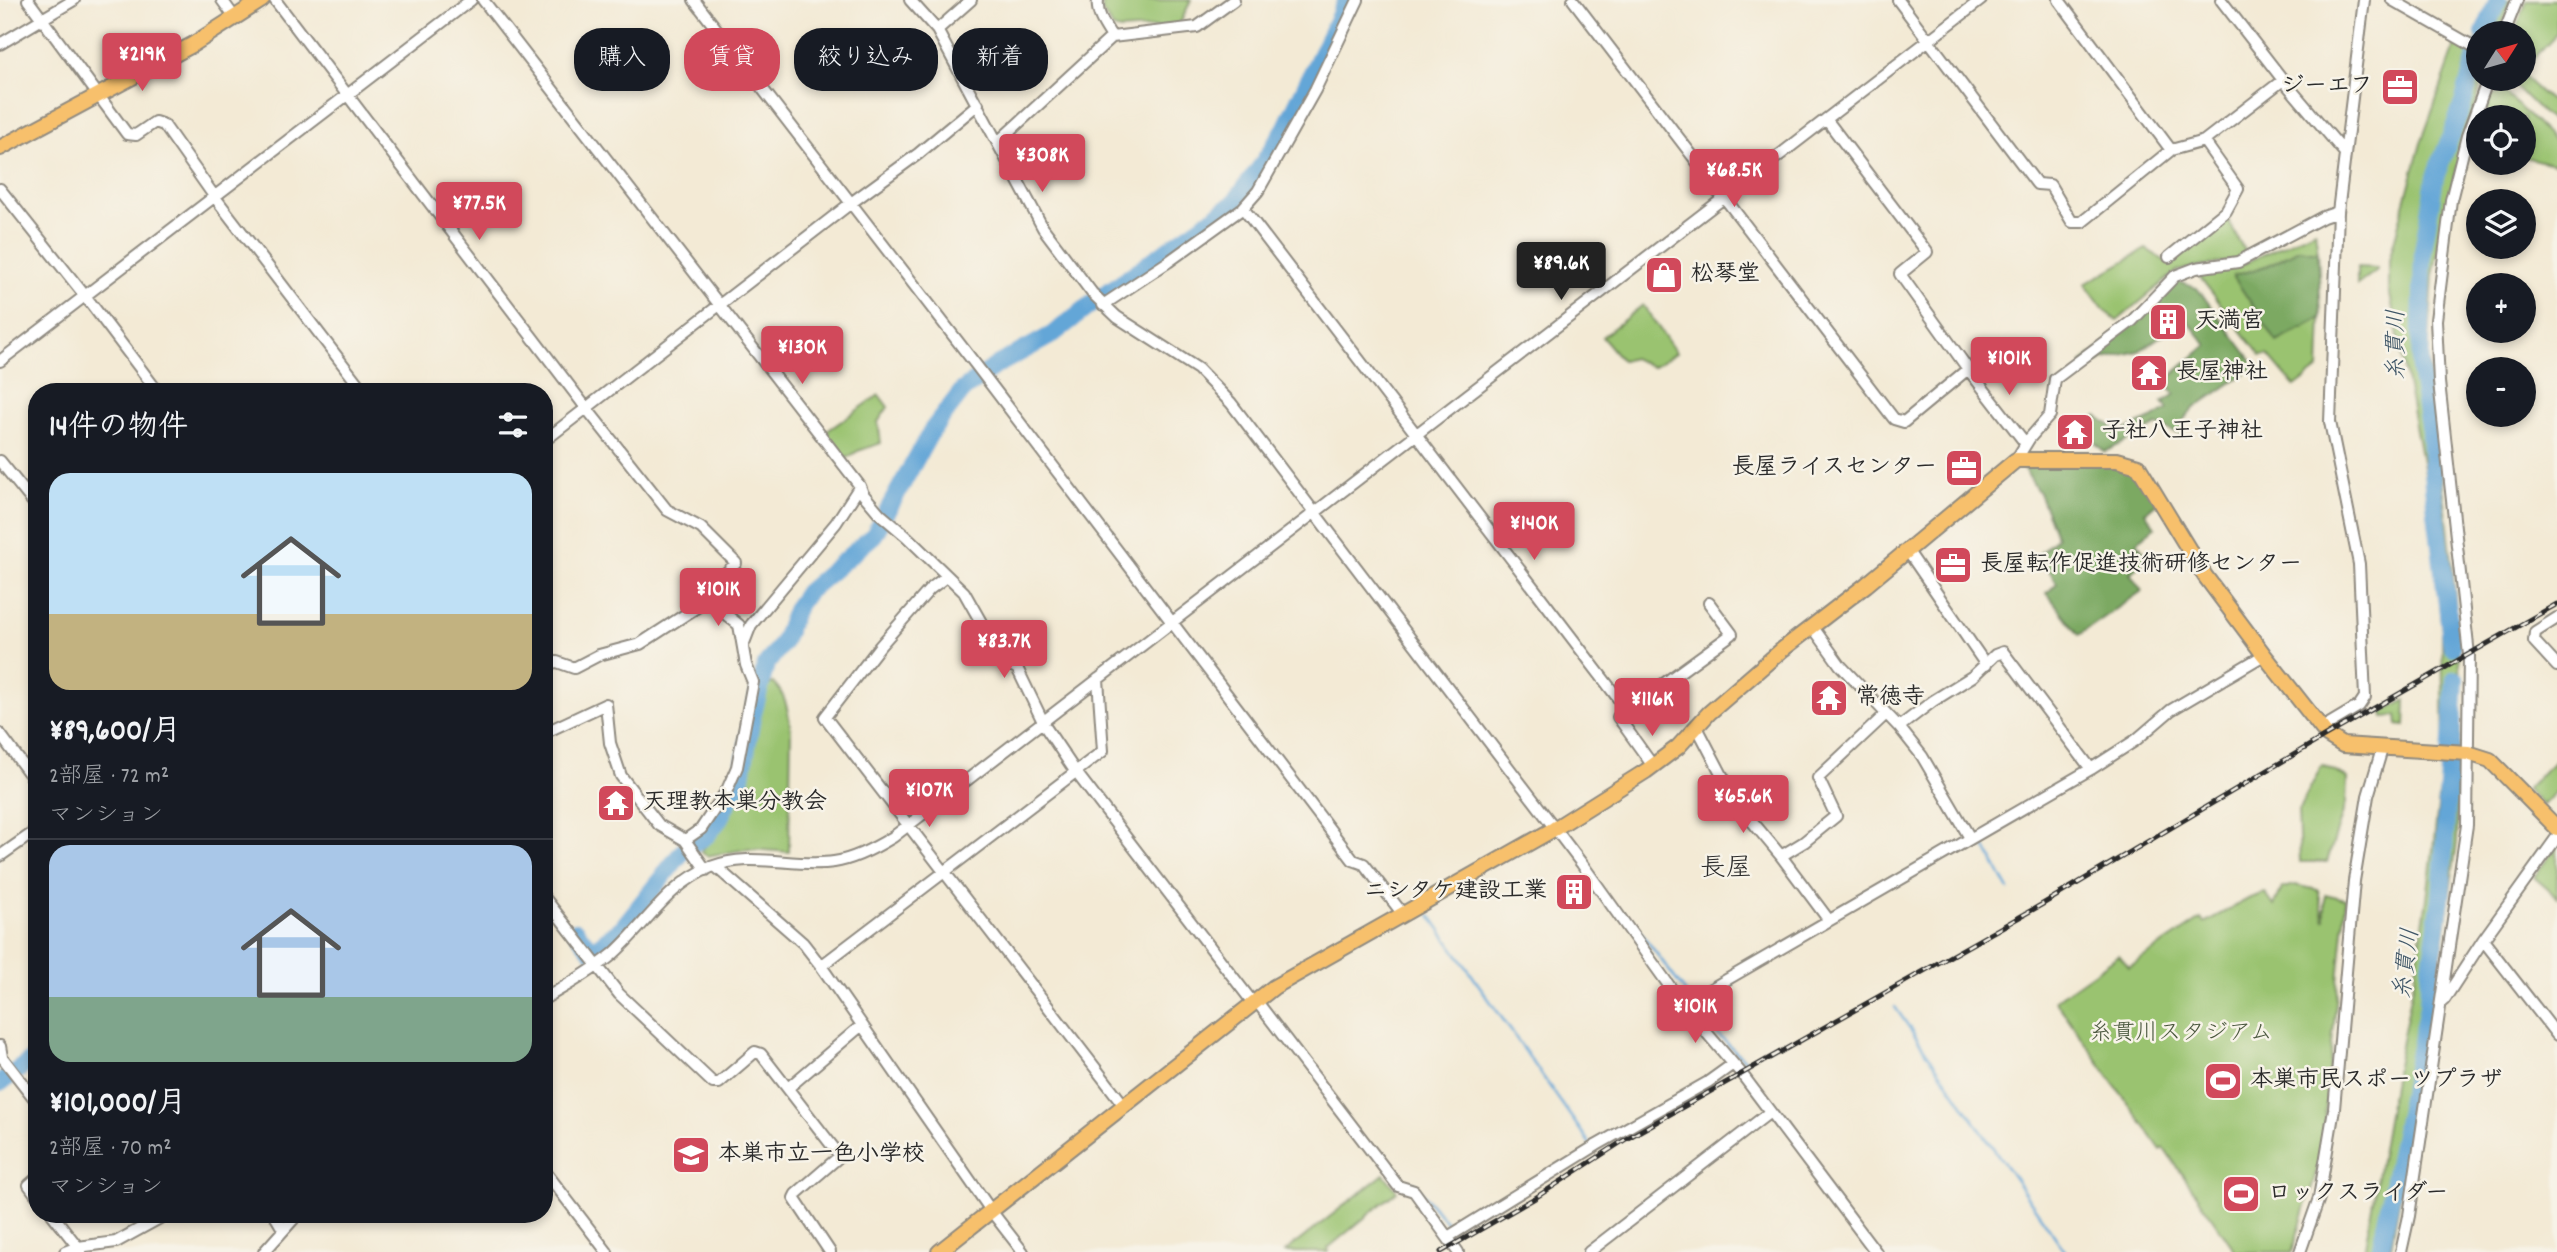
<!DOCTYPE html>
<html lang="ja">
<head>
<meta charset="utf-8">
<style>
  body { margin:0; font-family:Dekko,"Klee One",sans-serif; background:#20242c; color:#f1f3f6; height:100vh; display:flex; flex-direction:column; font-size:26px; white-space:nowrap }
  * { box-sizing:border-box; margin:0 }
  p { font-size:23px; color:#9ea1a6 }
  .icon { flex:none; width:38px; height:38px; fill:none; stroke:currentColor; stroke-width:2; stroke-linecap:round; stroke-linejoin:round }
  .map { position:relative; flex:1; overflow:hidden }
  .sheet { position:absolute; left:28px; top:383px; width:525px; height:840px; display:flex; flex-direction:column; background:#171b24; border-radius:28px; box-shadow:0 4px 10px #0003 }
  .sheet>* { flex:none }
  .hud { position:absolute; left:574px; top:28px; width:665px; height:63px; display:flex; gap:14px }
  .needle { width:46px; rotate:53deg }
  .controls { position:absolute; left:2466px; top:21px; display:grid; gap:14px }
  .controls a { display:grid; place-items:center; width:70px; height:70px; border-radius:50%; background:#171b24; box-shadow:0 4px 10px #0003; font-size:35px }
  .price { position:absolute; translate:-50% -60px; padding:0 16px; border-radius:7px; background:#d1495b; color:#fff; font-size:23px; line-height:46px; filter:drop-shadow(0 2px 4px #0008) }
  .price::after { content:''; position:absolute; left:50%; top:42px; width:21px; height:16px; margin-left:-10px; background:inherit; clip-path:polygon(0 0,100% 0,50% 100%) }
  .price.selected { background:#222; color:#fff }
  ul { padding:0; list-style:none }
  li { display:grid; align-content:center; gap:14px; height:371px; padding:0 21px }
  li+li { border-top:2px solid #363941 }
  li span { display:grid; place-items:center; height:217px; border-radius:21px; color:#555 }
  li>.icon { margin-inline-start:auto }
  span .icon { width:126px; height:126px; fill:#fffc; stroke-width:1 }
  li b { font-size:30px }
  h2 { display:flex; justify-content:space-between; align-items:center; height:84px; padding:0 21px; font-size:30px }
  .chip { padding:0 24px; border-radius:28px; background:#171b24; box-shadow:0 4px 10px #0003; font-size:24px; line-height:63px }
  .chip.selected { background:#d1495b; color:#fff }
  .map>svg:first-child { display:block }
  .green { fill:#9ac370; stroke:#62774e; stroke-width:2 }
  .forest { fill:#7ba962; stroke:#536a46; stroke-width:2 }
  .lines { fill:none; stroke-linecap:round; stroke-linejoin:round }
  .stream { stroke:#63a6d7; stroke-width:2.5 }
  .river { stroke:#63a6d7; stroke-width:18 }
  .minor-casing { stroke:#8f8a80; stroke-width:14 }
  .major-casing { stroke:#8f8a80; stroke-width:18 }
  .minor { stroke:#fff; stroke-width:10 }
  .major { stroke:#f7c06c; stroke-width:14 }
  .rail-casing { stroke:#2b2b2b; stroke-width:5 }
  .rail { stroke:#f7f3e8; stroke-width:2.5; stroke-dasharray:8; stroke-linecap:butt }
  .labels { text-anchor:middle; dominant-baseline:central; stroke-width:5; stroke-linejoin:round; paint-order:stroke }
  .poi-label { font-size:23px; font-weight:bold; fill:#2b2b2b; stroke:#f7f3e8; text-anchor:start }
  .park-label { font-size:23px; fill:#4c5940; stroke:#f7f3e8 }
  .water-label { font-size:24px; font-style:italic; fill:#3f5667; stroke:#f7f3e8 }
  .quarter-label { font-size:26px; fill:#2b2b2b; stroke:#f7f3e8 }
</style>
</head>
<body>
<div class="map">
<svg width="2557" height="1252" viewBox="0 0 2557 1252">
  <rect width="100%" height="100%" fill="#f7f3e8"/>
  <filter id="ink" filterUnits="userSpaceOnUse"><feTurbulence type="fractalNoise" baseFrequency=".0143" numOctaves="2"/><feDisplacementMap in="SourceGraphic" scale="14" xChannelSelector="R" yChannelSelector="G"/><feConvolveMatrix kernelMatrix="1 2 1 2 8 2 1 2 1" color-interpolation-filters="sRGB"/></filter>
  <filter id="wash" filterUnits="userSpaceOnUse"><feTurbulence type="fractalNoise" baseFrequency=".00686" numOctaves="4" result="noise"/><feDisplacementMap in="SourceGraphic" scale="28" xChannelSelector="R" yChannelSelector="G"/><feGaussianBlur stdDeviation="1.57" result="paint"/><feColorMatrix in="noise" values="0 0 0 0 0 0 0 0 0 0 0 0 0 0 0 0 0 1.4 0 .05"/><feComposite in="paint" operator="in"/></filter>
  <g filter="url(#wash)">
    <rect width="100%" height="100%" fill="#f3ead5"/>
    <path class="green" d="M1103 0H1191L1179 26 1120 30 1113 28 1102 11Z
      M2492 0H2510L2499 33H2480Z
      M2527 0H2557V33L2524 68V33H2515Z
      M2478 38V79H2483L2447 204 2433 276 2428 356 2452 561 2461 679 2457 842 2433 1014 2390 1252H2364L2394 1080 2415 976 2427 899 2444 757 2442 630 2426 483 2389 289V260L2421 143 2457 42 2473 52Z
      M2524 77 2557 107V127L2508 79H2524Z
      M2504 92 2557 144V165L2524 157V117H2483L2492 95Z
      M2226 216 2246 254 2236 260 2177 271 2117 321 2104 310 2085 284 2146 249 2167 262Z
      M2315 230 2318 252 2299 249 2269 265 2234 276 2277 341 2321 318 2319 369 2295 387 2268 355 2261 356 2199 276 2237 267Z
      M2357 267 2377 268V270L2357 285Z
      M1643 305 1676 353 1652 367 1633 358 1622 361 1602 337Z
      M879 395 888 407 878 422 881 443 858 451 844 460 823 434Z
      M773 683C786 692 789 716 791 731L789 852 748 849 707 856 701 852 721 823 748 770 756 710 766 686Z
      M2406 700 2405 726 2398 725 2397 716 2384 717 2383 712Z
      M2557 758V790L2543 805 2526 789Z
      M2322 765 2347 778 2346 803 2327 862H2300L2298 811Z
      M2557 845V897L2534 877Z
      M2296 885 2318 890 2325 921V894L2346 899 2321 1157 2292 1252H2236L2164 1148 2161 1150 2055 1000 2119 955 2129 967 2201 919 2204 923 2250 898 2265 893 2274 906 2282 888Z
      M1384 1174 1397 1191 1328 1248 1329 1252H1285Z"/>
    <path class="forest" d="M2299 249 2318 252 2321 318 2277 342 2233 276 2269 265Z
      M2175 281 2197 288 2256 366 2193 409 2183 422V436L2157 425 2105 452 2081 430 2097 416 2120 432 2152 419 2168 409 2163 402 2175 394 2165 381 2207 345 2186 319 2139 351 2104 359 2088 369 2082 363Z
      M2095 462 2135 471 2159 502 2145 512 2155 527 2137 542 2148 558 2130 573 2142 591 2079 635 2047 593 2057 583 2039 554 2057 537 2039 493 2024 469 2048 463Z"/>
    <g class="lines">
      <path class="stream" d="M1984 845 2009 890
        M1430 915 1590 1144
        M1639 930 1689 997
        M1693 1003 1718 1035 1745 1060
        M1895 1007 2065 1251
        M1413 1182 1451 1228"/>
      <path class="river" d="M2484 33 2498 0
        M2452 647 2433 486 2430 432 2420 370 2423 251 2435 177 2462 107 2478 49
        M576 931 592 951 622 928 683 851 707 835 718 821 742 776 752 717 766 665 783 642 796 608 807 592 874 535 932 430 963 390 997 365 1052 335 1098 299 1234 203 1259 169 1286 127 1347 0
        M0 1083 37 1056
        M2380 1252 2428 1006 2429 980 2441 897 2455 679"/>
    </g>
  </g>
  <g filter="url(#ink)">
    <g class="lines">
      <defs>
        <path id="minor" d="M28 0 127 134 136 135 155 122 164 125 214 196 364 392
          M222 0 235 18
          M275 0 587 409 667 510 701 528 736 563 709 590 708 600 640 644 599 655 574 668 557 662 544 664
          M483 0 860 486 863 494 880 514 906 536 964 592 1004 663 1017 668 1046 728 1075 771 1250 999 1258 1003 1398 1186 1414 1191 1458 1252
          M694 0 976 365 1353 860 1364 864 1402 913
          M910 0 937 30 1043 228 1092 293 1117 317 1198 369 1231 403 1582 864 1683 1005 1741 1073 1876 1252
          M1098 0C1096 14 1105 26 1112 37
          M1573 0 1894 419 1904 422 1968 369
          M1898 0 2037 184 2050 185 2072 222H2082L2171 150 2204 141 2283 80
          M2059 0 2171 150
          M2221 0 2283 80 2344 152
          M2392 0 2478 49
          M937 30 971 0
          M2504 33 2517 0
          M0 44 74 0
          M1826 119 1927 252 1900 274 1968 369 2026 444
          M998 142 1112 37 1197 27 1234 0
          M0 189 86 297 158 392
          M1243 208 1627 710
          M2169 257 2226 211 2238 189 2204 141
          M1103 305 1168 262 1243 208 1258 191 1315 90 1358 0
          M0 361 471 0
          M544 441 851 203 918 154 978 104
          M2016 460 2029 439 2050 415 2055 379 2132 321 2175 276 2196 268 2238 262 2323 217 2338 212
          M0 461 37 507
          M1907 550 1986 665
          M947 576 930 589 880 646 825 717 1123 1104
          M2557 618 2535 632 2534 641 2557 666
          M1812 626 1840 665 1899 727 1922 756 1970 838
          M744 643 751 625 836 523 860 486
          M1697 727 1736 802 1781 856 1828 919
          M1899 727 1933 701 1973 676 1995 655 2003 652 2091 769
          M2322 728 2359 706 2365 697 2359 564 2330 422 2338 212 2364 0
          M544 733 606 704 610 743 621 776 659 825 685 840 706 870
          M0 734 37 784
          M1653 766 1618 717 1732 634 1709 603
          M685 840 701 829 727 790 737 767 753 682 746 665 739 625 708 600
          M0 856 37 830
          M1781 856 1804 842 1836 816 1818 778 1886 714
          M715 866 803 943 821 966 992 1212 1023 1252
          M544 897 619 994 713 1083H719L755 1052 761 1054 840 1156 796 1194 794 1198 830 1252
          M2483 940 2557 837
          M821 966 1103 751 1098 679
          M544 999C567 985 591 972 612 955 646 925 667 885 711 867 751 851 793 868 834 862 855 859 875 848 893 837L1981 0
          M2444 1000 2483 940 2557 1035
          M1683 1005 2091 769 2136 740 2171 710 2264 655
          M0 1046 2 1057 37 1102
          M788 1088 862 1025
          M544 1170 607 1252
          M37 1178 29 1185 37 1196
          M52 1214 81 1251
          M274 1214 283 1229
          M1448 1237 1597 1145 1708 1082 1733 1064
          M65 1252 78 1247 116 1242 167 1214
          M264 1252 298 1214
          M1589 1252 1770 1112
          M2300 1252 2319 1198 2334 1109 2354 881 2368 796 2382 749
          M2401 1252 2409 1216 2467 825 2469 655 2439 382 2436 320 2451 200 2467 136 2488 79"/>
        <path id="major" d="M0 148 192 45 262 0
          M939 1252 1274 987 1554 829 1646 771 1678 747 1709 713 1783 649 1866 585 2016 460H2117L2138 466 2205 576 2264 655 2327 735 2343 745 2468 753 2490 760 2557 828"/>
      </defs>
      <use href="#minor" class="minor-casing"/>
      <use href="#major" class="major-casing"/>
      <use href="#minor" class="minor"/>
      <use href="#major" class="major"/>
      <defs>
        <path id="rail" d="M1441 1252 1535 1198 1626 1139 2041 905 2327 735 2557 604"/>
      </defs>
      <use href="#rail" class="rail-casing"/>
      <use href="#rail" class="rail"/>
    </g>
  </g>
  <defs>
    <symbol id="office-square" viewBox="-11 -11 22 22"><rect x="-9" y="-9" width="18" height="18" rx="4" fill="#d1495b" stroke="#f7f3e8"/><path d="M-6-3h4V-5.5h4V-3h4V5H-6ZM-1-4.5V-3h2v-1.5ZM-6 0V1H6V0Z" fill="#fff"/></symbol>
    <symbol id="shop-square" viewBox="-11 -11 22 22"><rect x="-9" y="-9" width="18" height="18" rx="4" fill="#d1495b" stroke="#f7f3e8"/><path d="M-5-2.5h2.3a2.7 3.5 0 0 1 5.4 0H5L5.5 6h-11ZM-1.5-2.5h3a1.5 2.3 0 0 0-3 0Z" fill="#fff"/></symbol>
    <symbol id="building-square" viewBox="-11 -11 22 22"><rect x="-9" y="-9" width="18" height="18" rx="4" fill="#d1495b" stroke="#f7f3e8"/><path d="M-4-6H4V6H1V3H-1V6H-4ZM-2.5-4.3h1.7v1.8h-1.7ZM.8-4.3h1.7v1.8H.8ZM-2.5-1h1.7V.8h-1.7ZM.8-1h1.7V.8H.8Z" fill="#fff"/></symbol>
    <symbol id="temple-square" viewBox="-11 -11 22 22"><rect x="-9" y="-9" width="18" height="18" rx="4" fill="#d1495b" stroke="#f7f3e8"/><path d="M0-6L5-2H3V0L6.5 2.5H4V6H1.5V3h-3V6H-4V2.5H-6.5L-3 0V-2H-5Z" fill="#fff"/></symbol>
    <symbol id="stadium-square" viewBox="-11 -11 22 22"><rect x="-9" y="-9" width="18" height="18" rx="4" fill="#d1495b" stroke="#f7f3e8"/><path d="M0-5a6.5 5 0 1 0 0 10a6.5 5 0 1 0 0-10ZM-3.5-1.8h7v3.6h-7Z" fill="#fff"/></symbol>
    <symbol id="school-square" viewBox="-11 -11 22 22"><rect x="-9" y="-9" width="18" height="18" rx="4" fill="#d1495b" stroke="#f7f3e8"/><path d="M0-5L7-2L0 1L-7-2ZM-4 1L0 2.5L4 1V4Q0 6-4 4Z" fill="#fff"/></symbol>
  </defs>
  <g fill-rule="evenodd">
    <use href="#office-square" x="2378" y="65" width="44" height="44"/>
    <use href="#shop-square" x="1642" y="253" width="44" height="44"/>
    <use href="#building-square" x="2146" y="300" width="44" height="44"/>
    <use href="#temple-square" x="2127" y="351" width="44" height="44"/>
    <use href="#temple-square" x="2053" y="410" width="44" height="44"/>
    <use href="#office-square" x="1942" y="446" width="44" height="44"/>
    <use href="#office-square" x="1931" y="543" width="44" height="44"/>
    <use href="#temple-square" x="1807" y="676" width="44" height="44"/>
    <use href="#temple-square" x="594" y="781" width="44" height="44"/>
    <use href="#building-square" x="1552" y="870" width="44" height="44"/>
    <use href="#stadium-square" x="2201" y="1059" width="44" height="44"/>
    <use href="#school-square" x="669" y="1133" width="44" height="44"/>
    <use href="#stadium-square" x="2219" y="1172" width="44" height="44"/>
  </g>
  <g class="labels">
    <g class="poi-label">
      <text x="2373" y="87" text-anchor="end">ジーエフ</text>
      <text x="1691" y="275">松琴堂</text>
      <text x="2195" y="322">天満宮</text>
      <text x="2176" y="373">長屋神社</text>
      <text x="2102" y="432">子社八王子神社</text>
      <text x="1937" y="468" text-anchor="end">長屋ライスセンター</text>
      <text x="1980" y="565">長屋転作促進技術研修センター</text>
      <text x="1856" y="698">常徳寺</text>
      <text x="643" y="803">天理教本巣分教会</text>
      <text x="1547" y="892" text-anchor="end">ニシタケ建設工業</text>
      <text x="2250" y="1081">本巣市民スポーツプラザ</text>
      <text x="718" y="1155">本巣市立一色小学校</text>
      <text x="2268" y="1194">ロックスライダー</text>
    </g>
    <g class="park-label">
      <text x="2181" y="1034">糸貫川スタジアム</text>
    </g>
    <g class="water-label">
      <text transform="translate(2398 345) rotate(-90)">糸貫川</text>
      <text transform="translate(2408 964) rotate(-83)">糸貫川</text>
    </g>
    <g class="quarter-label">
      <text x="1726" y="869">長屋</text>
    </g>
  </g>
</svg>
<div class="controls">
<a><svg class="needle" viewBox="-14 -14 28 28"><path d="M0-13l5 13h-10z" fill="#e53935"/><path d="M0 13l5-13h-10z" fill="#9ea1a6"/></svg></a>
<a><svg class="icon" aria-label="locate" viewBox="0 0 24 24"><circle cx="12" cy="12" r="6"/><path d="M12 2v4M12 18v4M2 12h4M18 12h4"/></svg></a>
<a><svg class="icon" aria-label="layers" viewBox="0 0 24 24"><path d="M12 4l9 5-9 5-9-5zM3 14l9 5 9-5"/></svg></a>
<a>+</a>
<a>−</a>
</div>
<b class="price" style="left:142px;top:93px">¥219K</b>
<b class="price" style="left:1042px;top:194px">¥308K</b>
<b class="price" style="left:1734px;top:209px">¥68.5K</b>
<b class="price" style="left:479px;top:242px">¥77.5K</b>
<b class="price selected" style="left:1561px;top:302px">¥89.6K</b>
<b class="price" style="left:802px;top:386px">¥130K</b>
<b class="price" style="left:2009px;top:397px">¥101K</b>
<b class="price" style="left:1534px;top:562px">¥140K</b>
<b class="price" style="left:718px;top:628px">¥101K</b>
<b class="price" style="left:1004px;top:680px">¥83.7K</b>
<b class="price" style="left:1652px;top:738px">¥116K</b>
<b class="price" style="left:929px;top:829px">¥107K</b>
<b class="price" style="left:1743px;top:835px">¥65.6K</b>
<b class="price" style="left:1695px;top:1045px">¥101K</b>
<div class="hud">
<a class="chip">購入</a>
<a class="chip selected">賃貸</a>
<a class="chip">絞り込み</a>
<a class="chip">新着</a>
</div>
<section class="sheet">
<h2>14件の物件<svg class="icon" aria-label="filters" viewBox="0 0 24 24"><path d="M4 7h16M4 17h16"/><circle cx="9" cy="7" r="2"/><circle cx="15" cy="17" r="2"/></svg></h2>
<ul>
<li><span style="background:linear-gradient(#bfe0f5 65%,#c2b280 0)"><svg class="icon" aria-label="home" viewBox="0 0 24 24"><path d="M3 11l9-7 9 7M6 9v11h12V9"/></svg></span><div><b>¥89,600/月</b><p>2部屋 · 72 m²</p><p>マンション</p></div></li>
<li><span style="background:linear-gradient(#a9c7e8 70%,#7fa58c 0)"><svg class="icon" aria-label="home" viewBox="0 0 24 24"><path d="M3 11l9-7 9 7M6 9v11h12V9"/></svg></span><div><b>¥101,000/月</b><p>2部屋 · 70 m²</p><p>マンション</p></div></li>
</ul>
</section>
</div>
</body>
</html>
